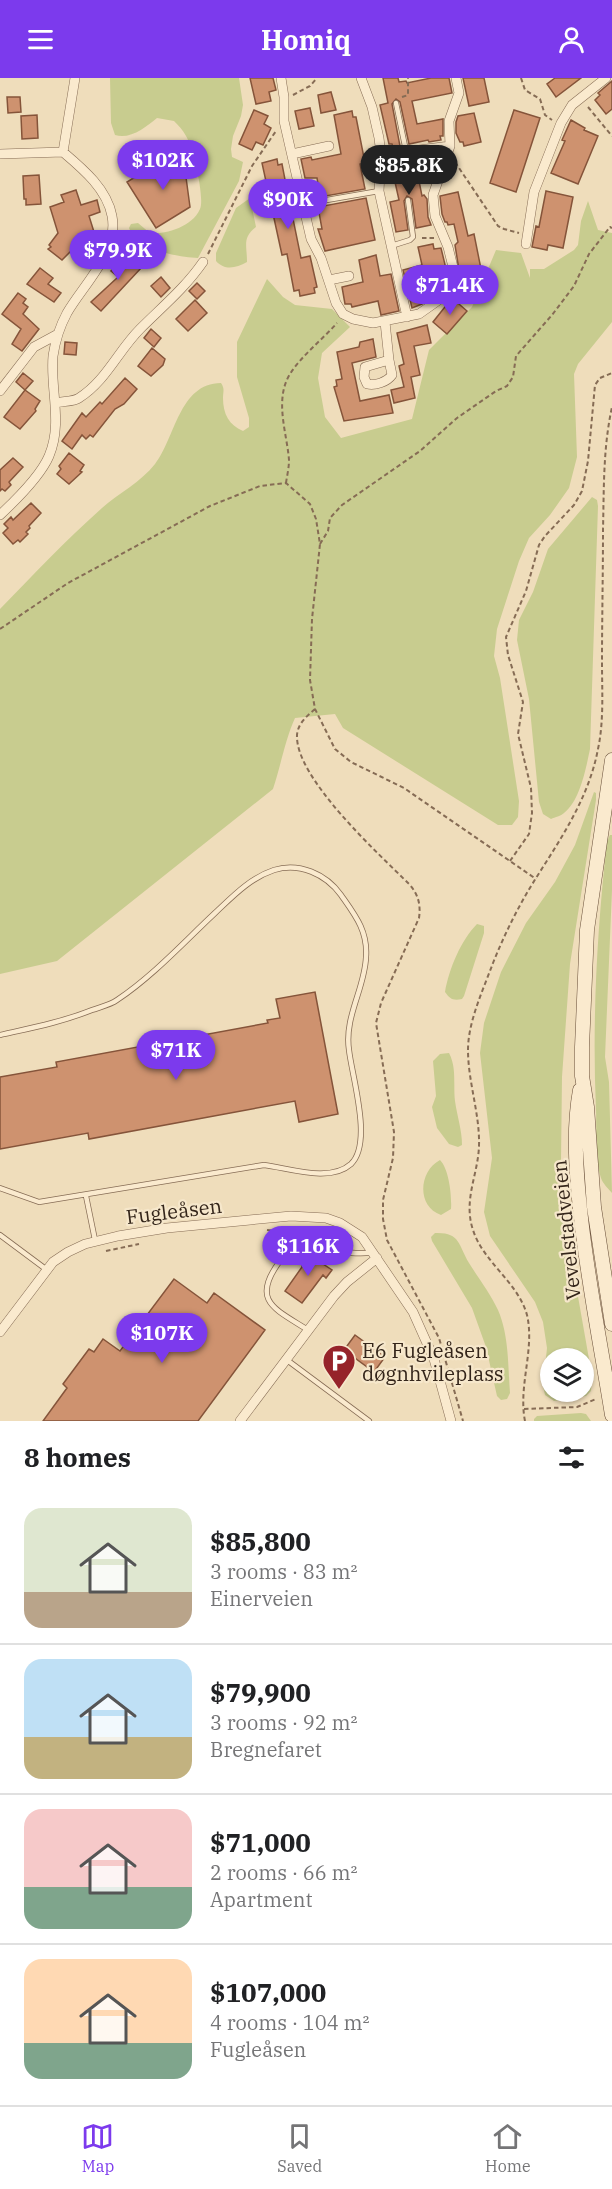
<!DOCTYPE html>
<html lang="en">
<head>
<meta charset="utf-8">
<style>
  body { margin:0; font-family:"IBM Plex Serif",serif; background:#f6f6f6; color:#202124; height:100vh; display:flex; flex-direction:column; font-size:22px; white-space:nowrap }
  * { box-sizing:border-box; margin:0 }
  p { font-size:20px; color:#757577 }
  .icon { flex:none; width:33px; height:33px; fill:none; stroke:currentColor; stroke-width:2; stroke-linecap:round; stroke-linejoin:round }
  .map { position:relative; height:1343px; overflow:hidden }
  .drawer { display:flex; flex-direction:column; background:#fff; flex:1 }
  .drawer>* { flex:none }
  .fabs { position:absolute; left:540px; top:1270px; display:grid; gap:12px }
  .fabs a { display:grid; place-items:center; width:54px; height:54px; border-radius:50%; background:#fff; box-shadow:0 2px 4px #0004; font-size:30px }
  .price { position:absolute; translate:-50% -51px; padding:0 14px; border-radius:21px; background:#7c3aed; color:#fff; font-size:20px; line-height:39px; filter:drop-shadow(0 2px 3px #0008) }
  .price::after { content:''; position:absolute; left:50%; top:36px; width:18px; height:14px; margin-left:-9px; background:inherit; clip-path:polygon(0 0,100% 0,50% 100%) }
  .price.selected { background:#222; color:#fff }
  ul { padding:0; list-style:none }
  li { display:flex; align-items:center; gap:18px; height:150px; padding:0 24px }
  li+li { border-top:2px solid #e0e0e0 }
  li span { display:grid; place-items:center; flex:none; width:168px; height:120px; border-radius:18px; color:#555 }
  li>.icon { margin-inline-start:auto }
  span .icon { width:72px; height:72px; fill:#fffc; stroke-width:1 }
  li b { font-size:26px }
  h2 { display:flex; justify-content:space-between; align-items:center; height:72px; padding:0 24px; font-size:26px }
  header { display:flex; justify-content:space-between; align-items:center; height:78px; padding:0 24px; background:#7c3aed; color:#fff; font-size:27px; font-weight:700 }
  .dock { display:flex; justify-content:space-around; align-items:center; height:84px; border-top:2px solid #e0e0e0; background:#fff; font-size:16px; color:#757577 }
  .dock a { display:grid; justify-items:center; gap:3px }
  .dock .selected { color:#7c3aed }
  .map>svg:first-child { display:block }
  .green { fill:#c8cc8f; fill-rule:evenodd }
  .building { fill:#ce926f; stroke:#85543a; stroke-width:1.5 }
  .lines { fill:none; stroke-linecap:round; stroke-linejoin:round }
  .lane-casing { stroke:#866c55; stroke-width:6 }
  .street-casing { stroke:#866c55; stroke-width:10 }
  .secondary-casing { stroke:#674d38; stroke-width:15 }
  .path { stroke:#866c55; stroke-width:2; stroke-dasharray:4.5 3; stroke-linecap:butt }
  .lane { stroke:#faeace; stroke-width:4.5 }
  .street { stroke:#faeace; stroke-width:9 }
  .secondary { stroke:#faeace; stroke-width:14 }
  .labels { text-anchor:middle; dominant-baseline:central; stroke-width:4.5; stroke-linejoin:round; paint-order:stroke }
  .street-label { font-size:20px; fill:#34251a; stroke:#f6e7cb }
  .poi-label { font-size:20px; fill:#34251a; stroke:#f6e7cb; text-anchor:start }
</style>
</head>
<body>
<header><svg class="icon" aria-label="menu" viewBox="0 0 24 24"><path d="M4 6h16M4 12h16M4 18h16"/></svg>Homiq<svg class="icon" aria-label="person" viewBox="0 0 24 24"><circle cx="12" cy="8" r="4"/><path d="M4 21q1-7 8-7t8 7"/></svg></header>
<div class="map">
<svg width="612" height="1343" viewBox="0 0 612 1343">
  <rect width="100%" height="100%" fill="#efddbb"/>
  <path class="green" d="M110 0H239L243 27 241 38 233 58 231 71 232 79 243 84 239 103 198 180C177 179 137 172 129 150L131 146 138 145 151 156C168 155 192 149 200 131 205 120 193 69 186 58 183 52 178 47 174 43L157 40C146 49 130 62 115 57L111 45Z
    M250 120 256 149C242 160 247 167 247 184 236 190 225 193 216 183V175L236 130Z
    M588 123 598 152 612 155V244L578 286 574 296 577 379 569 410 550 437 529 460 519 483 497 551 494 578 500 600 519 723 518 739 512 747H498L343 650 335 636 295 640C285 662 281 687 273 711L57 883 0 896V531C33 497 66 462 102 430 119 415 141 404 155 386 175 361 179 305 221 305 225 311 223 313 223 320 223 336 229 347 243 353L249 349V340L237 299V264L267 201 283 219 295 227 332 231 350 249 322 275 318 300 325 339 341 360 412 341 429 272 472 229 496 172 521 175 530 200V191H544L574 172 578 167 581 143Z
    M592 419 597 422 598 428 590 671C586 690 580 723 564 735 561 738 555 739 551 741L543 736 539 724 529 621 517 562 519 542 533 514 548 471Z
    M594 714 596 715V722L570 886 562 999 561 1083 564 1139 592 1298 591 1313 586 1318 554 1323 545 1317 543 1308 547 1270 543 1244 535 1224 490 1158 484 1134 492 1080 480 975 484 945 501 894 526 845 555 804 575 767ZM550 1281H584V1314H550Z
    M610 757H612V812L605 979 609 1004 612 1115C608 1110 603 1106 601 1100 594 1080 597 1053 596 1032 592 942 597 853 607 763Z
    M477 846 484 848V855L464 918 462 921C453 923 450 921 445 914 449 891 461 862 477 846Z
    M449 975C457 990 453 1007 455 1023 457 1038 462 1052 462 1067L458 1069 449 1066 437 1050 432 1029 436 1018 433 983 440 976Z
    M440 1082C449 1091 452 1118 451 1131L441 1137C416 1128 419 1093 440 1082Z
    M435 1155C460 1154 458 1166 469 1185 479 1201 490 1215 498 1232 509 1257 508 1288 510 1315L507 1321 501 1322 497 1318 486 1269 472 1230 432 1163 431 1159Z
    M581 1335 586 1336 591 1343H534V1341L537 1338Z"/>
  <path class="building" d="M250 0H273L276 12 269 14 271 23 256 26Z
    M383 0H398L399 4 406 3 407 5 431 0H449L452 15 412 23 417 46 443 41V58H440L441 62 429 64 428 62 409 66 400 24 396 21 392 26 400 68 393 69 392 66H389L380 27 388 25Z
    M463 0H484L489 24 469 28Z
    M555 0H581L556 19 547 6Z
    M612 3V31L606 36 595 22 600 17 598 15Z
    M331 14 336 32 321 35 318 17Z
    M7 19H20L21 34 8 35Z
    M310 30 314 48 299 51 295 33Z
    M254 32 268 38 264 46 271 50 263 67 256 64 252 72 239 66Z
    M514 32 540 40 516 114 490 105Z
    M352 33 353 39H356L365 85 360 86 365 111 320 119 317 100H305L301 81 311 79 312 82 341 76 334 37Z
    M474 35 481 64 464 68 463 64H460L456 55V44L458 38Z
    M37 37 38 60 22 61 21 38Z
    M571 42 585 50 584 52 598 58 578 106 551 95 565 63 562 62Z
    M183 77 190 129 156 150 127 104 148 91 152 97 166 89 164 79Z
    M411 80 412 84 415 83 422 118 424 117 427 121 428 139 431 147 416 150 412 121 407 118 404 123 408 152 396 154 390 124 399 122 393 95 399 94 396 82Z
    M277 81 278 87 282 86 287 112H284L288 131H291L301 180 310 178 317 209 314 210 315 215 300 218 299 212 294 213 287 176 282 177 262 85Z
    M39 97 41 126 26 127V121H24L23 98Z
    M76 112 81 127 97 122 100 134 89 138 94 154 79 158 71 169 73 171 62 182 48 171 51 169 49 167 58 155 50 129 64 124 61 117Z
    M546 113 573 119 563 170 548 167 547 172 532 169 536 148 539 149Z
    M458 114 468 158 474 156 484 206 460 211 474 195 460 198 455 167 458 164 454 146 448 147 447 144H445L442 136 440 118Z
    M366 120 375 162 325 173 318 151H322L318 129Z
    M433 166 434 171 441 170 447 195 440 197 441 202 417 207 422 226 412 230 403 192 422 187 418 169Z
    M129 175 142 189 101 233 91 224 118 199 111 193Z
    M376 177 380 198 391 196 399 233 381 237 378 223 352 229 351 226H345L342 209 363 204 359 182Z
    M40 190 53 200 48 206 61 215 54 224 27 206Z
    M161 199 170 210 161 219 151 208Z
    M197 205 205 213 197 221 189 213Z
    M18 215 26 221 23 225 28 229 23 236 39 251 22 273 12 266 21 251 2 236Z
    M452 220 467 233 447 256 433 244Z
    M195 222 207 235 188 253 176 241Z
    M427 247 431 265 414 268 420 297 411 299 415 320 394 325 391 312 404 309 399 288 404 286 397 255Z
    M151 251 161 260 154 269 144 260Z
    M373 261 376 279 352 285 360 323 389 317 393 335 344 343 334 309 337 308 336 302 342 301 337 274 359 269 360 264Z
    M65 264 77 265 76 277 64 276Z
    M152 270 165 281 163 287 151 298 138 288Z
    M23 295 33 303 25 312 16 304Z
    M125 300 137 311 124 326 115 331 93 359 90 357 86 361 82 357 72 371 62 363 82 335 86 339 100 324 102 326Z
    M25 312 40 323 35 331 36 333 20 351 4 339Z
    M69 375 84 387 80 393 82 394 69 406 57 396 61 391 59 388Z
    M13 380 23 389 9 404 11 407 5 413 2 411 0 413V392Z
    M31 425 41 435 29 448 30 450 26 454 28 456 20 464 18 462 13 466 3 455 8 450 4 446 11 439 13 442Z
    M315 914 338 1036 299 1044 295 1023 89 1061 88 1055 0 1071V999L57 989 56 984 268 945 267 942 280 940 276 921Z
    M311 1173 317 1176 320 1184 332 1192 326 1200 323 1197 302 1225 285 1213 302 1189V1178Z
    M174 1201 207 1225 214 1215 265 1252 198 1343H43L67 1310 63 1306 89 1271 94 1274 103 1261 120 1273Z
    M355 1257 385 1279 374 1294 344 1272Z"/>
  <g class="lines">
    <defs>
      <path id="lane" d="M396 25 406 73
        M321 123 379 113
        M391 168 410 162 413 159 408 122
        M0 957C31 950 62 944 92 932 100 929 110 927 117 922 153 898 184 864 215 835 233 818 250 800 274 792 299 784 326 796 341 817 355 837 368 853 366 879 365 910 344 939 349 972 352 999 373 1065 351 1086 330 1105 289 1090 264 1087L39 1124 0 1110
        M86 1118 95 1162
        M0 1157 47 1192
        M308 1252C275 1231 250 1223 280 1183 287 1175 294 1165 305 1164 319 1162 332 1171 345 1174 354 1176 364 1175 373 1175
        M287 1282 369 1343"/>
      <path id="street" d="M281 0 284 19V43L311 161 321 180 336 225 343 236 353 241 373 245 419 236 443 219 454 201 453 189 448 169 435 138 433 117 450 68 449 43 459 15 456 0
        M361 0 372 29 379 60 381 77 379 113 407 239
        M63 74 75 0
        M0 76 63 74C83 91 107 111 112 138 119 174 83 207 67 235 60 248 55 264 53 278 50 311 63 345 49 378 41 397 16 422 0 437
        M292 76 329 68
        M381 77 450 68
        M526 166 534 114 561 45 572 27 606 0
        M329 202 349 198
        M385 244 389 282
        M389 282 392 297C387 304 375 308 367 306L364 299 365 289Z
        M0 313 34 269 58 256
        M56 325C63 323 73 324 79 320 106 303 118 273 140 251 162 229 185 210 203 184
        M0 1254 53 1184 68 1174 85 1166 118 1158 167 1150 291 1138 326 1140 340 1145 362 1159 413 1234 434 1281 451 1343
        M240 1343 334 1218 347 1204 377 1180"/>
      <path id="secondary" d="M612 682 587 852 582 969V998L587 1029 594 1129 612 1246
        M580 1012C573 1051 576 1092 580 1131 587 1200 601 1268 612 1337"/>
    </defs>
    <use href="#lane" class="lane-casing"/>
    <use href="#street" class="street-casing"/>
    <use href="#secondary" class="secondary-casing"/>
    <path class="path" d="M521 0 525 12 540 21 545 37 552 42
      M293 17 310 8 317 0
      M402 19 408 17V0
      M588 29 612 58
      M423 83 427 100
      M455 84 498 148 504 151 519 155
      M422 160H434
      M208 176 252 88 276 53
      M286 405C287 398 289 390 289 382 287 355 274 322 290 296 302 277 322 262 337 245
      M320 466 328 453 330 440 342 427 420 373 457 340 496 313 507 308 513 299 516 278 552 237 574 208 589 176 610 149 612 150
      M0 551 68 505 210 428 260 408 286 405 310 426 316 441 320 466 312 541 310 602 315 631 335 671 351 684 404 710 536 801
      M315 631C307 638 298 645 297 657 295 700 379 776 409 806 418 816 421 826 419 840L381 925 376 945 394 1054 393 1080 383 1122V1141L387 1162 439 1260 463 1343
      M510 783 529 756 532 735 531 710 518 656 523 624 508 577 506 559 526 513 539 467 545 458 574 427 582 413 588 383 595 307 600 300 612 295
      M267 1152 276 1153 292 1161
      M106 1173 139 1166
      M524 1331 577 1329 596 1321
      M525 1343C518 1308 535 1271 527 1237 518 1204 483 1184 473 1152 463 1122 478 1097 479 1068 480 1036 468 1004 468 972 468 944 483 912 493 885 505 855 519 827 536 800 562 759 589 719 598 671 604 643 602 613 602 585 602 541 603 496 603 452 604 411 603 370 612 329"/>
    <use href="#lane" class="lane"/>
    <use href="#street" class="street"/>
    <use href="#secondary" class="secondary"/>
  </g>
  <defs>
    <symbol id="parking-pin" viewBox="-11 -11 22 30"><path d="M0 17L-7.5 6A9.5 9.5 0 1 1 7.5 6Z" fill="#96232a" stroke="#f6e7cb"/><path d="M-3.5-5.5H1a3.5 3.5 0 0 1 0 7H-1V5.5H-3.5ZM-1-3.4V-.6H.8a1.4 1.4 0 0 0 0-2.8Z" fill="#fff"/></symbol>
  </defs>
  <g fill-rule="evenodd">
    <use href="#parking-pin" x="320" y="1264" width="38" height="52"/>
  </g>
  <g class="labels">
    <g class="street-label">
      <text transform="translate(174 1133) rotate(-7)">Fugleåsen</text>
      <text transform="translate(566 1152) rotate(-96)">Vevelstadveien</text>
    </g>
    <g class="poi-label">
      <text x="362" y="1272">E6 Fugleåsen<tspan x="362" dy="23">døgnhvileplass</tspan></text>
    </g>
  </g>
</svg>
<div class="fabs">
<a><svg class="icon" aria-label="layers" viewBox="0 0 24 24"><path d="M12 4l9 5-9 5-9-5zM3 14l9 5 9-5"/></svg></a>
</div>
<b class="price" style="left:163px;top:113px">$102K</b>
<b class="price selected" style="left:409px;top:118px">$85.8K</b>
<b class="price" style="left:288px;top:152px">$90K</b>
<b class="price" style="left:118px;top:203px">$79.9K</b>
<b class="price" style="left:450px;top:238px">$71.4K</b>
<b class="price" style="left:176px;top:1003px">$71K</b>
<b class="price" style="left:308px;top:1199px">$116K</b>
<b class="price" style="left:162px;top:1286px">$107K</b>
</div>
<section class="drawer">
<h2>8 homes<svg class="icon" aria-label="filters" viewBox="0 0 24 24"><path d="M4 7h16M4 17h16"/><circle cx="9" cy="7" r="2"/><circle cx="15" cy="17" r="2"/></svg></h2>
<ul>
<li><span style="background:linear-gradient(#dfe7d0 70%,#b9a48a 0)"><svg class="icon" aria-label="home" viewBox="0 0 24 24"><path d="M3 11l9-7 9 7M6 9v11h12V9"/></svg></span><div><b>$85,800</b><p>3 rooms · 83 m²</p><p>Einerveien</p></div></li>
<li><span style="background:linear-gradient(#bfe0f5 65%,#c2b280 0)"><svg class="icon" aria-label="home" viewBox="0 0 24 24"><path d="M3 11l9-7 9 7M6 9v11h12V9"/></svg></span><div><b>$79,900</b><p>3 rooms · 92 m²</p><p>Bregnefaret</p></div></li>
<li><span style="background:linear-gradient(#f6c9c9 65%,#7fa58c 0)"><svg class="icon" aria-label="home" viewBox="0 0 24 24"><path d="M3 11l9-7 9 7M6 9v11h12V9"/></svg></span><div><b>$71,000</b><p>2 rooms · 66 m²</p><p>Apartment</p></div></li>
<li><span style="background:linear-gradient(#ffd9b3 70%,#7fa58c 0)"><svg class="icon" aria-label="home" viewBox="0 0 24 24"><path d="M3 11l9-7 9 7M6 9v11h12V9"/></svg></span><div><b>$107,000</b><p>4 rooms · 104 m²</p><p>Fugleåsen</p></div></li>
</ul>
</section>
<nav class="dock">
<a class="selected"><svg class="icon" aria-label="map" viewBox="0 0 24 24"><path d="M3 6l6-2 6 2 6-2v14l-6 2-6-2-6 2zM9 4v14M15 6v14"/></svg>Map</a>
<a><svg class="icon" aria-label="saved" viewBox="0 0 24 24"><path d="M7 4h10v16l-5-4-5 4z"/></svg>Saved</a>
<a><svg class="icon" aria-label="home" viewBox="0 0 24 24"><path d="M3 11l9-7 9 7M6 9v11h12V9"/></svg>Home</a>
</nav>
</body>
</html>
